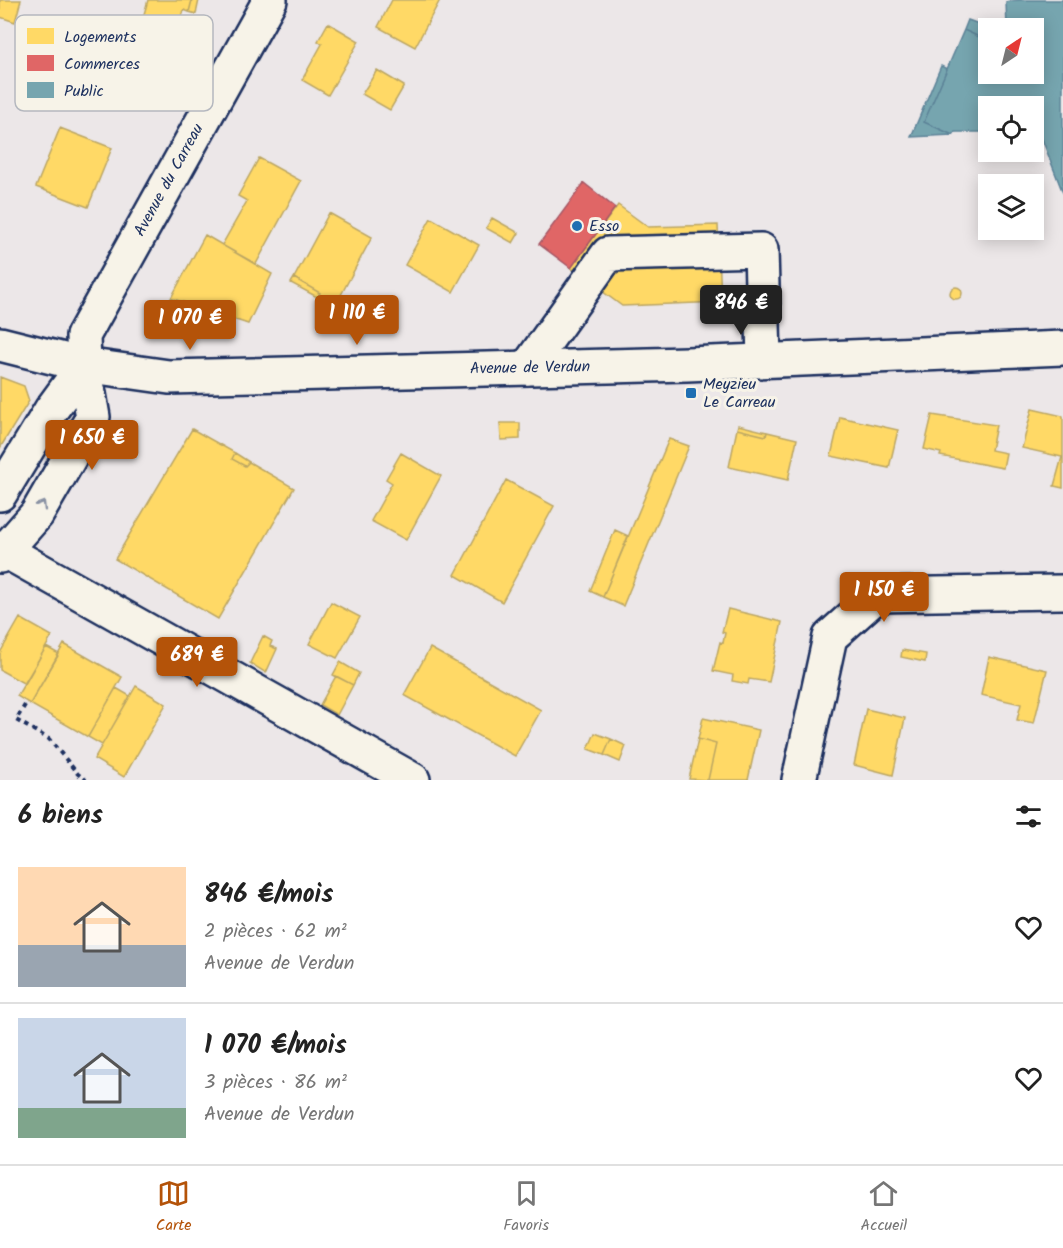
<!DOCTYPE html>
<html lang="fr">
<head>
<meta charset="utf-8">
<style>
  body { margin:0; font-family:Kalam,sans-serif; background:#f6f6f6; color:#222; height:100vh; display:flex; flex-direction:column; font-size:22px; white-space:nowrap }
  * { box-sizing:border-box; margin:0 }
  p { font-size:20px; color:#767676 }
  .icon { flex:none; width:33px; height:33px; fill:none; stroke:currentColor; stroke-width:2; stroke-linecap:round; stroke-linejoin:round }
  .map { position:relative; height:780px; overflow:hidden }
  .side { display:flex; flex-direction:column; background:#fff; flex:1 }
  .side>* { flex:none }
  .needle { width:39px; rotate:35deg }
  .controls { position:absolute; left:978px; top:18px; display:grid; gap:12px }
  .controls a { display:grid; place-items:center; width:66px; height:66px; border-radius:0px; background:#fff; box-shadow:0 3px 15px #0003; font-size:30px }
  .price { position:absolute; translate:-50% -51px; padding:0 14px; border-radius:6px; background:#b45309; color:#fff; font-size:20px; line-height:39px; filter:drop-shadow(0 2px 3px #0008) }
  .price::after { content:''; position:absolute; left:50%; top:36px; width:18px; height:14px; margin-left:-9px; background:inherit; clip-path:polygon(0 0,100% 0,50% 100%) }
  .price.active { background:#222; color:#fff }
  ul { padding:0; list-style:none }
  li { display:flex; align-items:center; gap:18px; height:150px; padding:0 18px }
  li+li { border-top:2px solid #e0e0e0 }
  li span { display:grid; place-items:center; flex:none; width:168px; height:120px; border-radius:0px; color:#555 }
  li>.icon { margin-inline-start:auto }
  span .icon { width:72px; height:72px; fill:#fffc; stroke-width:1 }
  li b { font-size:26px }
  h2 { display:flex; justify-content:space-between; align-items:center; height:72px; padding:0 18px; font-size:26px }
  .dock { display:flex; justify-content:space-around; align-items:center; height:84px; border-top:2px solid #e0e0e0; background:#fff; font-size:16px; color:#767676 }
  .dock a { display:grid; justify-items:center; gap:3px }
  .dock .active { color:#b45309 }
  .map>svg:first-child { display:block }
  .homes { fill:#ffd966; stroke:#bba664; stroke-width:1.5 }
  .shops { fill:#e06666; stroke:#a55664; stroke-width:1.5 }
  .public { fill:#76a5af; stroke:#5b8297; stroke-width:1.5 }
  .lines { fill:none; stroke-linecap:round; stroke-linejoin:round }
  .minor-casing { stroke:#1b2f5e; stroke-width:38 }
  .major-casing { stroke:#1b2f5e; stroke-width:38 }
  .path { stroke:#1b2f5e; stroke-width:4; stroke-dasharray:4.5 4.5; stroke-linecap:butt }
  .minor { stroke:#f7f3e8; stroke-width:33 }
  .major { stroke:#f7f3e8; stroke-width:33 }
  .oneway { stroke:#8991a3 }
  .poi-dot { fill:#1f6fb2; stroke:#f7f3e8; stroke-width:2 }
  .labels { text-anchor:middle; dominant-baseline:central; stroke-width:6; stroke-linejoin:round; paint-order:stroke }
  .street-label { font-size:16px; fill:#1b2f5e; stroke:#f7f3e8 }
  .poi-label { font-size:16px; fill:#1b2f5e; stroke:#f7f3e8; text-anchor:start }
  .key { fill:#f7f3e8; stroke:#b5b8bf; stroke-width:1.5 }
  .key-label { font-size:16px; fill:#1b2f5e }
</style>
</head>
<body>
<div class="map">
<svg width="1063" height="780" viewBox="0 0 1063 780">
  <rect width="100%" height="100%" fill="#ece7e8"/>
  <filter id="ink" filterUnits="userSpaceOnUse"><feTurbulence type="fractalNoise" baseFrequency=".0167" numOctaves="2"/><feDisplacementMap in="SourceGraphic" scale="12" xChannelSelector="R" yChannelSelector="G"/><feConvolveMatrix kernelMatrix="1 2 1 2 8 2 1 2 1" color-interpolation-filters="sRGB"/></filter>
  <g filter="url(#ink)">
    <path class="homes" d="M0 0H21L15 22 0 17Z
      M148 0H192L189 12 184 10 171 55 135 46Z
      M192 0H199L196 14 189 12Z
      M392 0H440L415 47 378 27Z
      M328 23 359 41 328 95 302 80 322 44 318 41Z
      M377 70 404 86 390 110 362 94Z
      M60 128 112 148 88 207 36 187Z
      M259 158 301 181 256 264 222 245 247 201 238 196Z
      M618 205 648 227 718 225 721 302 622 306 571 268Z
      M329 213 372 237 335 306 317 297 320 293 294 278Z
      M431 218 479 245 453 292 405 265Z
      M492 218 519 233 513 243 486 228Z
      M205 235 272 274 248 324 171 298Z
      M294 278 320 293 317 297 291 283Z
      M950 293a6 6 0 1 1 12 0a6 6 0 1 1-12 0Z
      M0 377 24 386 29 401 0 448Z
      M1032 409 1063 416V488L1054 486 1062 457 1022 448Z
      M932 415 996 425 991 450 1006 453 1003 468 940 456 941 453 924 449Z
      M840 417 898 430 889 468 831 456Z
      M500 423H520V439L501 440Z
      M738 425 767 432 766 436 737 429Z
      M192 429 235 453 232 459 245 466 249 462 294 488 218 619 115 559Z
      M737 429 766 436 767 432 797 439 788 480 729 467Z
      M669 439 689 446 623 606 603 597Z
      M235 453 249 462 245 466 232 459Z
      M401 453 441 476 406 540 371 521 392 483 386 479Z
      M506 480 554 506 502 602 455 575Z
      M615 530 628 536 603 597 590 591Z
      M331 602 360 617 337 658 309 644Z
      M728 609 782 622 769 682 749 679 748 684 732 681 733 675 713 671 720 642 723 643 725 633 722 632Z
      M20 618 52 636 25 684 0 670V653Z
      M263 636 272 641 270 646 277 649 266 673 250 663Z
      M64 644 122 677 88 737 30 704Z
      M46 647 59 654 30 704 17 696Z
      M430 648 541 710 515 756 404 695Z
      M902 650 926 654 925 662 901 657Z
      M989 657 1047 670 1034 723 1017 720 1021 704 981 695Z
      M340 662 359 673 353 685 333 675Z
      M336 676 353 685 337 715 320 705Z
      M136 686 166 704 124 777 94 759Z
      M116 688 130 696 102 745 88 737Z
      M866 709 905 718 893 775 854 765Z
      M703 718 759 730 748 780H708L716 744 698 739Z
      M595 733 611 739 604 755 588 749Z
      M611 739 626 746 620 762 604 755Z
      M698 739 716 744 708 780 689 779Z"/>
    <path class="shops" d="M584 183 615 208 571 268 539 244Z"/>
    <path class="public" d="M1018 0H1063V193L1042 139 1034 141V106H988V132H955L953 135 924 122 964 30 988 41V74H1034V28H1007L1006 2Z
      M968 20 990 28 988 41 964 30Z
      M941 66 947 69 924 122 953 135 911 137Z"/>
    <g class="lines">
      <defs>
        <path id="minor" d="M527 368 608 254 761 250 764 360
          M0 494 51 410 84 365
          M0 548 413 780
          M0 556 37 514 93 417 84 365 83 336 270 0
          M799 780 830 637 877 595 1063 592"/>
        <path id="major" d="M0 344 84 365 169 377 687 364 1063 348"/>
      </defs>
      <use href="#minor" class="minor-casing"/>
      <use href="#major" class="major-casing"/>
      <path class="path" d="M25 705 16 720 49 739 78 774 86 780"/>
      <use href="#minor" class="minor"/>
      <use href="#major" class="major"/>
    </g>
    <defs><path id="oneway-chevron" d="M-2-3.5L2.5 0L-2 3.5" fill="none" stroke-width="1.6" stroke-linecap="round" stroke-linejoin="round" transform="scale(1.5)"/></defs>
    <use class="oneway" href="#oneway-chevron" transform="translate(42 505) rotate(-59)"/>
  </g>
  <g class="poi-dot">
    <circle cx="577" cy="226" r="6"/>
    <rect x="685" y="387" width="12" height="12" rx="3"/>
  </g>
  <g class="labels">
    <g class="street-label">
      <text transform="translate(169 180) rotate(-61)">Avenue du Carreau</text>
      <text transform="translate(530 368) rotate(-1)">Avenue de Verdun</text>
    </g>
    <g class="poi-label">
      <text x="589" y="226">Esso</text>
      <text x="703" y="384">Meyzieu<tspan x="703" dy="18">Le Carreau</tspan></text>
    </g>
  </g>
  <rect x="15" y="15" width="198" height="96" rx="9" class="key"/>
  <rect x="27" y="28" width="27" height="16" fill="#ffd966"/>
  <rect x="27" y="55" width="27" height="16" fill="#e06666"/>
  <rect x="27" y="82" width="27" height="16" fill="#76a5af"/>
  <g class="key-label">
    <text x="64" y="42">Logements</text>
    <text x="64" y="69">Commerces</text>
    <text x="64" y="96">Public</text>
  </g>
</svg>
<div class="controls">
<a><svg class="needle" viewBox="-14 -14 28 28"><path d="M0-13l5 13h-10z" fill="#e53935"/><path d="M0 13l5-13h-10z" fill="#767676"/></svg></a>
<a><svg class="icon" aria-label="locate" viewBox="0 0 24 24"><circle cx="12" cy="12" r="6"/><path d="M12 2v4M12 18v4M2 12h4M18 12h4"/></svg></a>
<a><svg class="icon" aria-label="layers" viewBox="0 0 24 24"><path d="M12 4l9 5-9 5-9-5zM3 14l9 5 9-5"/></svg></a>
</div>
<b class="price active" style="left:741px;top:336px">846 €</b>
<b class="price" style="left:357px;top:346px">1 110 €</b>
<b class="price" style="left:190px;top:351px">1 070 €</b>
<b class="price" style="left:92px;top:471px">1 650 €</b>
<b class="price" style="left:884px;top:623px">1 150 €</b>
<b class="price" style="left:197px;top:688px">689 €</b>
</div>
<section class="side">
<h2>6 biens<svg class="icon" aria-label="filters" viewBox="0 0 24 24"><path d="M4 7h16M4 17h16"/><circle cx="9" cy="7" r="2"/><circle cx="15" cy="17" r="2"/></svg></h2>
<ul>
<li><span style="background:linear-gradient(#ffd9b3 65%,#9aa5b1 0)"><svg class="icon" aria-label="home" viewBox="0 0 24 24"><path d="M3 11l9-7 9 7M6 9v11h12V9"/></svg></span><div><b>846 €/mois</b><p>2 pièces · 62 m²</p><p>Avenue de Verdun</p></div><svg class="icon" aria-label="heart" viewBox="0 0 24 24"><path d="M12 20l-8-8c-3-5 5-10 8-4 3-6 11-1 8 4z"/></svg></li>
<li><span style="background:linear-gradient(#c9d6e8 75%,#7fa58c 0)"><svg class="icon" aria-label="home" viewBox="0 0 24 24"><path d="M3 11l9-7 9 7M6 9v11h12V9"/></svg></span><div><b>1 070 €/mois</b><p>3 pièces · 86 m²</p><p>Avenue de Verdun</p></div><svg class="icon" aria-label="heart" viewBox="0 0 24 24"><path d="M12 20l-8-8c-3-5 5-10 8-4 3-6 11-1 8 4z"/></svg></li>
</ul>
</section>
<nav class="dock">
<a class="active"><svg class="icon" aria-label="map" viewBox="0 0 24 24"><path d="M3 6l6-2 6 2 6-2v14l-6 2-6-2-6 2zM9 4v14M15 6v14"/></svg>Carte</a>
<a><svg class="icon" aria-label="saved" viewBox="0 0 24 24"><path d="M7 4h10v16l-5-4-5 4z"/></svg>Favoris</a>
<a><svg class="icon" aria-label="home" viewBox="0 0 24 24"><path d="M3 11l9-7 9 7M6 9v11h12V9"/></svg>Accueil</a>
</nav>
</body>
</html>
